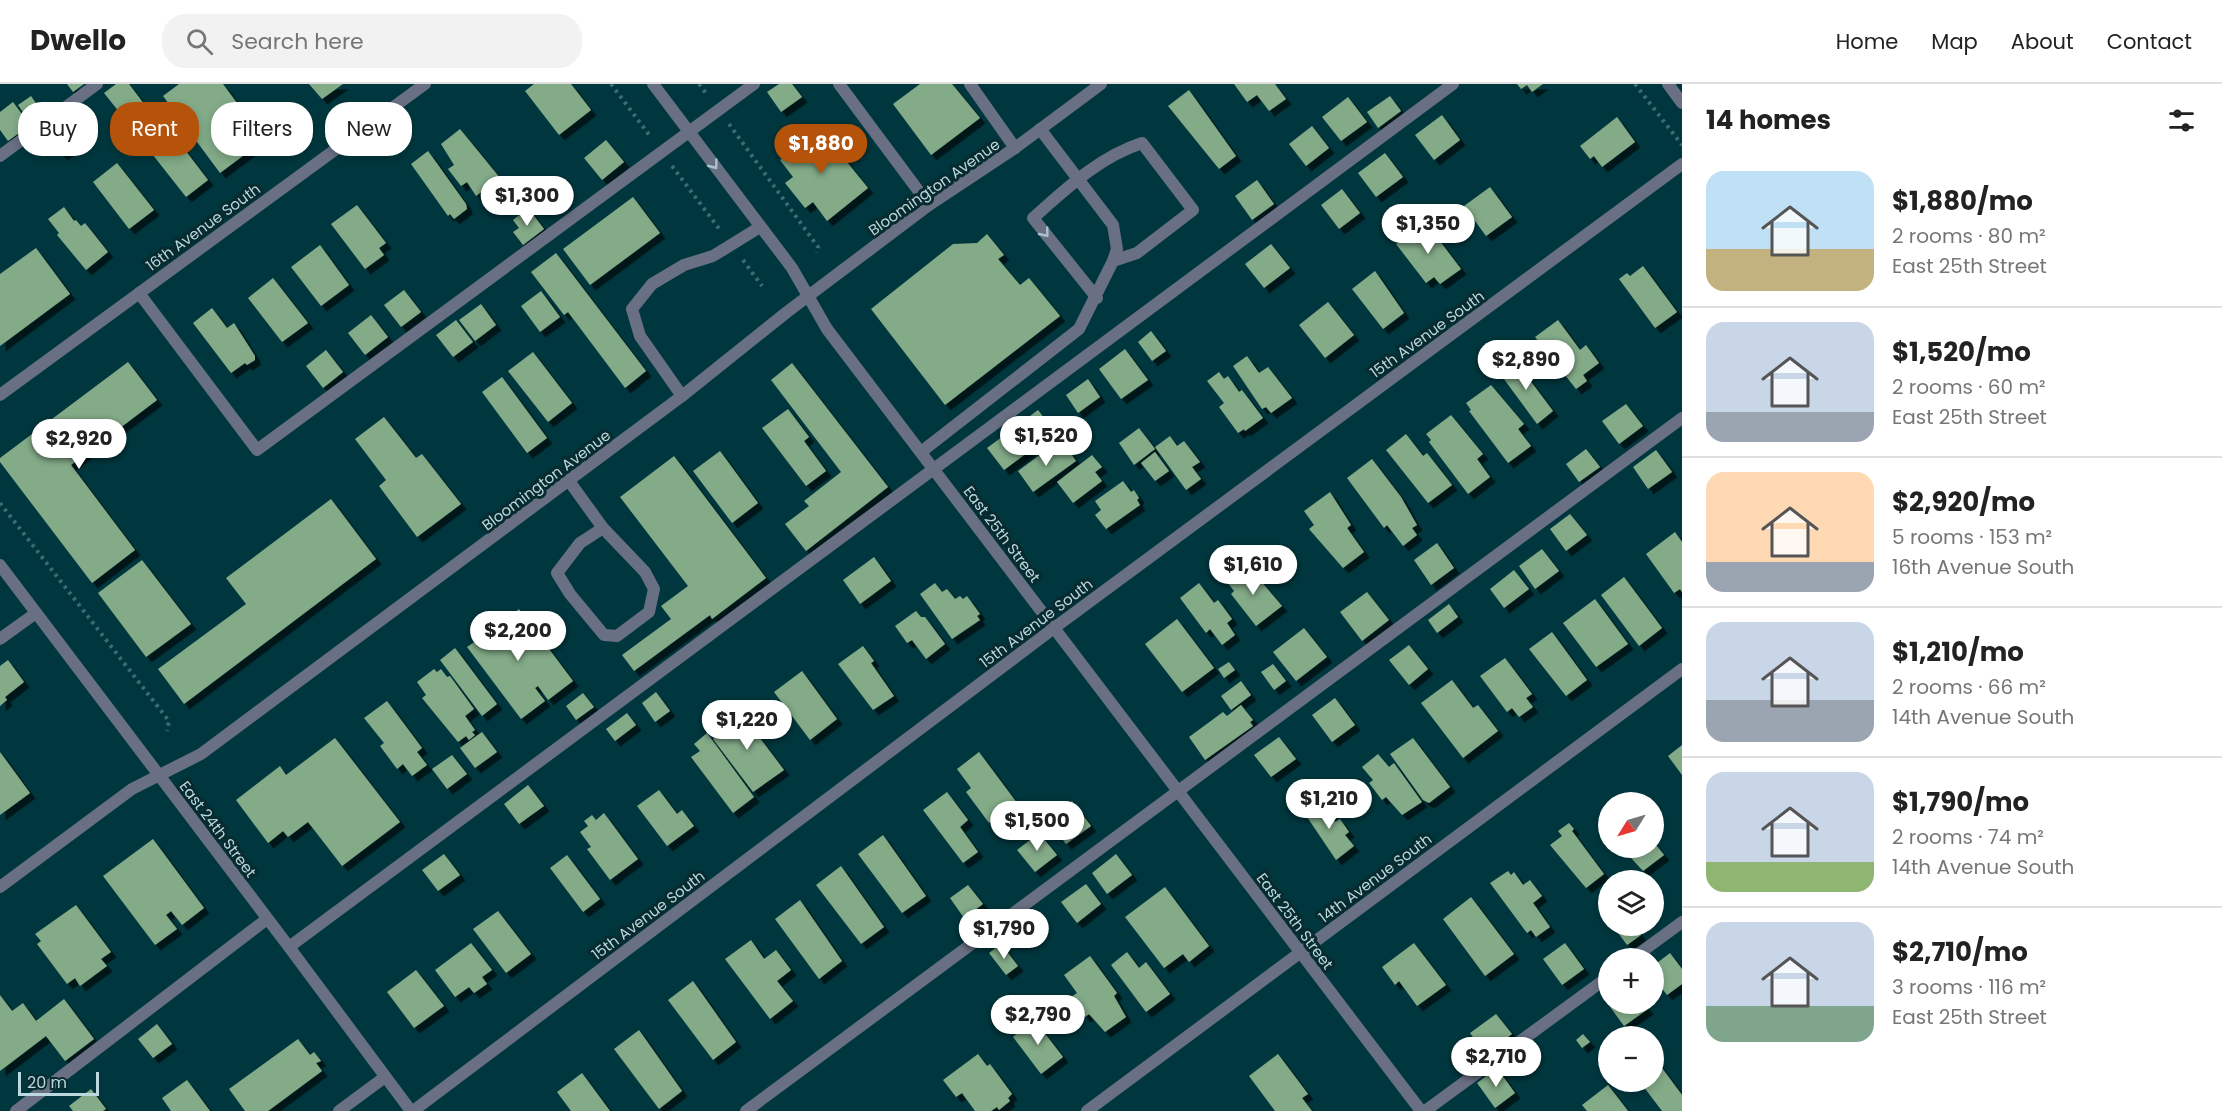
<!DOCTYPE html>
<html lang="en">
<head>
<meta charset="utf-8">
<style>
  body { margin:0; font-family:Poppins,sans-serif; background:#f2f2f2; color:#222; height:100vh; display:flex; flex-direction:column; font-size:22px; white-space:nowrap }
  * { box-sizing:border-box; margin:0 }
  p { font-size:20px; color:#767676 }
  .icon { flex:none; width:33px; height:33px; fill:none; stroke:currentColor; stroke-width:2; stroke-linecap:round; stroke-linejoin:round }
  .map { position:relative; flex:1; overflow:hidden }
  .panel { display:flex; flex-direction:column; background:#fff; width:540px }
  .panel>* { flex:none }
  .guide { position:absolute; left:18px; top:18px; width:570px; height:54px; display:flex; gap:12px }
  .needle { width:39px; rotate:233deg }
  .fabs { position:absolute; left:1598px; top:708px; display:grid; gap:12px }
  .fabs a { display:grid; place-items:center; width:66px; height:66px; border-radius:50%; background:#fff; box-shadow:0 3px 9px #0003; font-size:30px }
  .scale { position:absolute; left:18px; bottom:15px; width:81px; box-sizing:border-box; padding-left:6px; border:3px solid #bad8dd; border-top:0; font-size:16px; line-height:21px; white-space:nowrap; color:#bad8dd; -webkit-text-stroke:4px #082b30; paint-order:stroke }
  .price { position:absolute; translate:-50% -51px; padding:0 14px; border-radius:21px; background:#fff; color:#222; font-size:20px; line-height:39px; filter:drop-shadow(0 2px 3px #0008) }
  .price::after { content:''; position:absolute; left:50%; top:36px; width:18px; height:14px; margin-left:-9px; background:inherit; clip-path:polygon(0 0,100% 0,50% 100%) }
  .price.selected { background:#b45309; color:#fff }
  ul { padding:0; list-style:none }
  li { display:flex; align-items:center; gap:18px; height:150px; padding:0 24px }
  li+li { border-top:2px solid #e0e0e0 }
  li span { display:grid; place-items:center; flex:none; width:168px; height:120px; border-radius:18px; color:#555 }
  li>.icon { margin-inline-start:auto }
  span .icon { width:72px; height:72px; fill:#fffc; stroke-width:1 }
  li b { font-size:26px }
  h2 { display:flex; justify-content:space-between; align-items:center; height:72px; padding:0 24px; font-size:26px }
  .tag { padding:0 21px; border-radius:24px; background:#fff; box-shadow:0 3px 9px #0003; font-size:21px; line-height:54px }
  .tag.selected { background:#b45309; color:#fff }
  header { display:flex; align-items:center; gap:36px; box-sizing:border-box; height:84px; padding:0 30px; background:#fff; border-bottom:2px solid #e0e0e0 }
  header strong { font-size:28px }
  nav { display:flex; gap:33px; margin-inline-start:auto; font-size:21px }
  .search { width:420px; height:54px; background:#f2f2f2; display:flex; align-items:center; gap:15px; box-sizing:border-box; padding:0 21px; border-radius:24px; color:#767676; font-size:22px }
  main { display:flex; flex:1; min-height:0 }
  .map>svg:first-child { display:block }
  .building { fill:#83ab88; filter:url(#shadow) }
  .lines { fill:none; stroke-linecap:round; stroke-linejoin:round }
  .path { stroke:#3d6c72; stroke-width:4; stroke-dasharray:3 4.5; stroke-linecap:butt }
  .service { stroke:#697083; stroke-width:12 }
  .minor { stroke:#697083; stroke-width:12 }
  .tertiary { stroke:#697083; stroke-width:12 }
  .oneway { stroke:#aac3cb }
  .labels { text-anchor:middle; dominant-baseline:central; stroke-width:6; stroke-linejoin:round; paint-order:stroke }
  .street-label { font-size:15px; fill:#bad8dd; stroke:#082b30 }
</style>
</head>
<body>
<header>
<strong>Dwello</strong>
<div class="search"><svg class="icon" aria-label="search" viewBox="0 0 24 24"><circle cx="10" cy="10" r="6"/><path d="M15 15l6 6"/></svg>Search here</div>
<nav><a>Home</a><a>Map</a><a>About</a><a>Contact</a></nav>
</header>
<main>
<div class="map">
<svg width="1682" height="1027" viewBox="0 0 1682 1027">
  <defs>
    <filter id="shadow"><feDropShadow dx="5.5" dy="5.5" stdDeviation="0" flood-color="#0009"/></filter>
  </defs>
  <rect width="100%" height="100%" fill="#00373e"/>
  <path class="building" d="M67 0H84L73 8Z
    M116 0H129L144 20 124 34 104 9Z
    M179 0H223L264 56 220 89 163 12Z
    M309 0H343L322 15Z
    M534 0H571L591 26 559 51 525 7Z
    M779 0H792L802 13 781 28 767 8Z
    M920 0H952L980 34 931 71 893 20Z
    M1234 0H1275L1286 15 1269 27 1257 11 1247 18Z
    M1517 0H1543L1532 8 1527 1 1521 5Z
    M1189 6 1236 72 1219 85 1168 22Z
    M31 12 42 28 29 37 18 21Z
    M1390 12 1401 27 1378 44 1367 28Z
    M1348 13 1367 38 1341 57 1322 33Z
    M13 18 30 41 8 57 0 46V28Z
    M1442 31 1460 56 1434 76 1415 51Z
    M1617 33 1635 58 1602 83 1594 72 1590 75 1580 62Z
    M69 36 83 56 62 71 47 52Z
    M1312 42 1329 64 1306 82 1289 60Z
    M460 45 500 94 498 96 502 101 493 107 489 102 476 112 467 98 461 102 448 85 454 81 441 60Z
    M820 45 868 104 827 137 813 118 805 124 785 99 793 93 780 76 796 64 791 58 803 49 807 55Z
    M175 53 208 96 186 113 149 66 160 57 164 62Z
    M606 56 624 78 602 96 584 74Z
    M428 67 466 120 467 125 454 135 450 130 448 132 411 80Z
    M1385 69 1403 93 1376 113 1358 89Z
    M117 79 154 126 129 145 93 98Z
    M1257 96 1274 120 1252 136 1235 112Z
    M1490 103 1512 133 1486 152 1464 122Z
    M1342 105 1360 129 1339 145 1321 121Z
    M633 113 660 149 590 201 563 165Z
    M357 121 386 159 379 164 384 171 365 185 331 140Z
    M64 123 74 137 76 136 81 142 85 139 108 168 86 186 57 151 59 149 48 135Z
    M528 124 544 145 523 161 513 148 519 144 513 136Z
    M1420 137 1430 151 1433 148 1461 185 1440 200 1434 193 1426 199 1396 160 1408 150 1406 147Z
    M987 150 1004 171 998 175 1020 201 1029 194 1060 232 945 321 871 225 953 160 977 159Z
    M1271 160 1290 184 1264 204 1245 180Z
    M320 161 349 201 321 222 291 183Z
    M36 164 70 210 0 262V190Z
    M556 169 646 287 625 304 568 228 564 231 531 188Z
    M1643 182 1677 228 1655 244 1619 195 1627 189 1630 192Z
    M1375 187 1404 229 1383 245 1352 205Z
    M273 194 308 239 282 258 248 214Z
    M404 206 421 228 401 243 384 221Z
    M541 207 560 233 540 248 521 222Z
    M1328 218 1354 251 1325 274 1299 241Z
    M481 220 496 241 475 257 459 236Z
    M212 224 227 244 234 239 255 272V276L247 281 245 279 231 289 193 239Z
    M371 231 388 253 365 271 348 249Z
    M456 236 473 258 453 273 436 251Z
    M1558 236 1580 266 1586 261 1599 279 1583 291 1587 297 1576 305 1535 253Z
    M1151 247 1166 267 1152 277 1138 258Z
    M1125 265 1148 296 1121 315 1099 285Z
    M326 266 343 288 323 304 306 282Z
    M533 268 572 319 548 338 508 287Z
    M1247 272 1259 289 1268 283 1292 314 1271 329 1266 323 1262 325 1233 282Z
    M1514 275 1553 327 1537 340 1498 287Z
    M128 278 157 316 71 381 135 466 92 499 0 378V374Z
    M792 279 888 403 806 467 785 440 809 422 804 417 841 388 771 296Z
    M1219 288 1224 295 1228 292 1239 308 1242 306 1263 334 1245 347 1244 345 1238 349 1219 323 1224 319 1207 297Z
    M502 293 547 354 527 369 482 308Z
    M1088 295 1100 313 1078 329 1066 311Z
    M1491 301 1524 340 1518 345 1531 362 1508 379 1469 327 1471 326 1466 319Z
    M1626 320 1643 342 1619 360 1602 337Z
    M788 325 809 353 804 357 826 387 806 402 762 344Z
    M1038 326 1055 348 1004 386 987 364Z
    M1451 331 1483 370 1477 375 1490 393 1468 410 1429 358 1431 356 1426 350Z
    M384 333 416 374 422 370 461 420 417 453 379 402 386 396 355 355Z
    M1139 344 1155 365 1134 381 1119 359Z
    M1406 350 1423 372 1427 369 1452 401 1428 419 1386 366Z
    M1170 352 1177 362 1184 357 1200 378 1192 383 1201 395 1186 406 1155 363Z
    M1064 360 1076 377 1033 408 1018 387 1045 367 1049 371Z
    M1586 365 1600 383 1579 398 1566 380Z
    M1656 366 1672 388 1648 405 1633 383Z
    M720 367 758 419 732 439 693 387Z
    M1155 368 1169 387 1155 397 1141 379Z
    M1092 371 1102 383 1095 388 1102 397 1073 419 1057 398Z
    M674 372 766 494 712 535 710 531 634 587 622 571 671 535 661 522 688 502 620 413Z
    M1372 375 1401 413 1417 441 1412 444 1417 451 1403 462 1387 441 1384 444 1347 394Z
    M1123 397 1131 408 1134 406 1139 414 1137 416 1140 421 1106 445 1095 431 1101 426 1095 417Z
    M1330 408 1351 441 1347 444 1364 468 1343 484 1309 445 1314 441 1304 427Z
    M331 415 376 475 184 620 158 585 246 520 226 494Z
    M1570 430 1587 451 1566 467 1550 445Z
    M1675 448 1682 458V508L1680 505 1674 509 1646 470Z
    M1437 459 1454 484 1431 501 1414 476Z
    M1542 465 1559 487 1535 505 1519 482Z
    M874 473 891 497 860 520 843 496Z
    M142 476 191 540 146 573 98 509Z
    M1248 482 1282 522 1256 542 1231 510 1234 507 1227 498Z
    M1514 486 1529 505 1504 524 1490 505Z
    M1624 493 1662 544 1639 562 1601 511Z
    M935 499 942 508 947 505 955 515 960 512 963 515 967 512 980 530 977 532 980 536 952 555 920 510Z
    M1199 499 1214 519 1218 516 1232 535 1227 539 1235 551 1222 561 1210 545 1206 549 1180 514Z
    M1367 508 1389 536 1362 557 1340 528Z
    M1595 515 1628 560 1596 583 1563 539Z
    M1449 520 1458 533 1437 549 1428 536Z
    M519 525 573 597 548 616 538 602 535 604 545 617 521 635 467 563 480 554 474 546 500 527 506 535Z
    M916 527 921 533H925L945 560 926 575 912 556 907 559 895 542Z
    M1177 535 1214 584 1182 608 1145 560Z
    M1304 544 1327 573 1296 597 1273 568Z
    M1552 548 1587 596 1566 612 1529 565Z
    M1409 561 1428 585 1409 601 1389 576Z
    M863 562 874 577 871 579 894 612 873 626 838 580Z
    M455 564 497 620 482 632 440 576Z
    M1505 574 1532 610 1526 614 1533 623 1519 633 1512 624 1507 628 1480 592Z
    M8 576 24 598 5 613 7 616 0 622V582Z
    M1229 578 1235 586 1224 594 1218 585Z
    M1273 580 1286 597 1274 606 1261 588Z
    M434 585 437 588 441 585 447 593 450 592 474 625 465 632 475 646 472 648 475 651 469 656 466 652 458 658 422 614 426 611 417 598Z
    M802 587 837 635 810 656 774 608Z
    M1452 596 1473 624 1478 621 1498 647 1463 674 1421 619Z
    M1241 597 1251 611 1231 626 1221 612Z
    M656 608 670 627 655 638 642 619Z
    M583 609 594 623 576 636 566 622Z
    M1335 614 1355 641 1332 658 1312 631Z
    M387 617 422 664 417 668 427 681 412 692 403 680 397 685 380 662 384 659 364 634Z
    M1241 621 1253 636 1250 638 1253 642 1205 676 1189 653 1223 628 1227 632Z
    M738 625 784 686 753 708 713 655 721 649 716 641Z
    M627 629 636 641 615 657 606 645Z
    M482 648 497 668 475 684 460 664Z
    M707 649 754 713 733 729 691 673 700 667 694 660Z
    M1279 653 1296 675 1271 693 1254 671Z
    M335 654 400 738 342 782 308 738 288 753 283 747 268 759 236 716 280 682 286 691Z
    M1413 654 1450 703 1429 719 1423 716 1390 670Z
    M1682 661V691L1668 672Z
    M0 668 30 709 0 731Z
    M979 668 1017 719 989 739 966 708 971 704 957 685Z
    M1378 670 1389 683 1394 679 1422 718 1402 731 1386 713 1382 716 1369 699 1373 696 1362 683Z
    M452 671 467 690 447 705 432 685Z
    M528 701 544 722 519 740 504 720Z
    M659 706 677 730 682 726 694 742 667 762 637 722Z
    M947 708 968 736 960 743 978 768 963 779 923 726Z
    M1623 710 1633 718H1611Z
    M1319 716 1335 738 1340 735 1349 748 1345 751 1354 762 1336 776 1303 727Z
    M1072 717 1091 742 1066 760 1047 735Z
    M1608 721V744L1602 736 1606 733 1601 726Z
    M604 729 638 775 610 796 587 765 591 763 580 748 588 742 584 737 592 731 596 736Z
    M1569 739 1574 745 1572 747 1604 790 1586 804 1550 761 1562 752 1558 747Z
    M1039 749 1057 771 1035 788 1017 766Z
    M883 751 926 812 902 829 858 770Z
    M153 755 204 824 182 841 171 827 166 831 177 845 155 861 103 792Z
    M1653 757 1664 771 1643 787 1622 764H1653Z
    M444 770 460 791 438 807 422 786Z
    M1116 770 1132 791 1107 810 1092 789Z
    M567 771 600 815 583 828 550 784Z
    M841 782 884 843 861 860 816 801Z
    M1508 787 1511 791 1514 788 1523 801 1530 796 1542 812 1533 819 1550 843 1536 853 1531 846 1527 849 1490 799Z
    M1086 800 1101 820 1077 839 1061 818Z
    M968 801 983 820 964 834 950 814Z
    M1165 803 1209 862 1189 878 1183 870 1164 884 1125 833Z
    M1471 813 1514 870 1485 892 1443 835Z
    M800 816 842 877 819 895 775 835Z
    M76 821 111 868 101 875 107 882 80 902 75 894 67 900 37 860 41 857 35 850Z
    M498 827 531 870 506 889 473 845Z
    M1613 842H1633L1641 851 1627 861Z
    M751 856 764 875 776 866 791 886 777 897 793 917 770 935 725 875Z
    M471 859 492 886 482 893 487 900 474 909 469 903 455 913 435 886Z
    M1414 859 1446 901 1417 922 1399 897 1395 901 1382 883Z
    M1565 859 1584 885 1562 901 1543 875Z
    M1001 860 1018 882 1006 891 989 869Z
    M1127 868 1139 884 1146 878 1170 910 1146 928 1111 881Z
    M1670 869 1682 885V900L1667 911 1653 893V882Z
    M1090 872 1117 909 1114 912 1126 933 1105 948 1089 930 1085 933 1071 913 1077 909 1064 891Z
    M416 886 444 922 414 944 387 908Z
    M693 897 736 958 713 976 668 916Z
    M0 911 12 927 23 919 36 937 64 915 94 955 65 977 46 952 0 987Z
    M1608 914V920H1644L1648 925 1624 942 1605 916Z
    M1496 930 1512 950 1485 970 1470 949Z
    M1033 934 1063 973 1041 990 1013 953Z
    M157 940 172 960 153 974 138 955Z
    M639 946 682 1007 659 1025 614 965Z
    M1583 950 1590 958 1582 964 1576 956Z
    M298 955 310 971 314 968 321 977 316 979 322 987 268 1027H245L229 1005Z
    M978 970 987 982 990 980 1012 1010 1008 1014 1010 1017 999 1026 997 1023 991 1027H975L962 1009 956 1013 943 996Z
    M1278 970 1308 1010 1302 1014 1312 1027H1275L1249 992Z
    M1653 972 1682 1011V1027H1662L1640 998H1653Z
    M1497 984 1515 1009 1495 1024 1477 999Z
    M582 989 610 1027H571L557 1008Z
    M187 996 210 1027H171L162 1014Z
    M1608 1001 1628 1027H1587L1582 1021Z
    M91 1005 106 1025 103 1027H73L69 1022Z"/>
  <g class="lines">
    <path class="path" d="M611 0 650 52
      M699 0 708 12
      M1635 0 1682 61
      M729 40 818 163 817 169
      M672 82 720 146
      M743 176 762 202
      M0 419 169 637 167 647"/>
    <path class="service" d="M839 0 929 121
      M970 0 1015 64
      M0 72 97 0
      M139 209 257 366 754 0
      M1097 214 1033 134C1066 105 1099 73 1142 59L1193 126 1137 169 1113 177
      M682 312 640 252 632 225 652 200 684 181 713 172 760 143
      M921 368 1079 245 1113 177 1117 165 1113 141 1040 45
      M569 397 603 444 645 488 654 505 649 528 617 552 604 551 570 510 557 489 580 459 603 444
      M0 555 36 529
      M289 863 1453 0
      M1633 874 1682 838
      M16 1027 267 835
      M746 1027 1682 334
      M1425 1027 1608 893"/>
    <path class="minor" d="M653 0 792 184 827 245 1421 1027
      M0 311 425 0
      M339 1027 385 993
      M413 1027 1054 544 1682 80
      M1087 1027 1682 585"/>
    <path class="tertiary" d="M1668 0 1682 19
      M0 481 289 863 411 1027
      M0 803 132 705 201 670 682 312 787 228 929 121 1015 64 1101 0"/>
  </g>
  <defs><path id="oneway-chevron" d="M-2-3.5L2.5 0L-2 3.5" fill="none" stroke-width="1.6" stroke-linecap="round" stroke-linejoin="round" transform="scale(1.5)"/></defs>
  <g class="oneway">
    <use href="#oneway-chevron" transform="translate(714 81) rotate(53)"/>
    <use href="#oneway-chevron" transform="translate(1045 149) rotate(51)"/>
  </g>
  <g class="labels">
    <g class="street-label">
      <text transform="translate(934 103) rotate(-35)">Bloomington Avenue</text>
      <text transform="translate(203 143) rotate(-36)">16th Avenue South</text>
      <text transform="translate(1427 250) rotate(-36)">15th Avenue South</text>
      <text transform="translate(546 396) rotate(-37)">Bloomington Avenue</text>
      <text transform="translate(1002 450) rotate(53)">East 25th Street</text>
      <text transform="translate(1036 539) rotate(-37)">15th Avenue South</text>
      <text transform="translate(218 745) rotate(53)">East 24th Street</text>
      <text transform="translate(1375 794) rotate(-37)">14th Avenue South</text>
      <text transform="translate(648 831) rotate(-37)">15th Avenue South</text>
      <text transform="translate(1295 837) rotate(53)">East 25th Street</text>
    </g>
  </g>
</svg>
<div class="fabs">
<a><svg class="needle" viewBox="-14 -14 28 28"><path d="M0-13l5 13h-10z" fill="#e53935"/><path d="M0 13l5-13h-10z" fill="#767676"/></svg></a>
<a><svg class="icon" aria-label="layers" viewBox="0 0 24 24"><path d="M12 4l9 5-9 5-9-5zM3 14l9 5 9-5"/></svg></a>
<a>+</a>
<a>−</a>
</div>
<div class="scale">20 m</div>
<b class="price selected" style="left:821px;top:91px">$1,880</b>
<b class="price" style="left:527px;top:143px">$1,300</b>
<b class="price" style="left:1428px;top:171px">$1,350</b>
<b class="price" style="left:1526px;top:307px">$2,890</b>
<b class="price" style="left:1046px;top:383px">$1,520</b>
<b class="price" style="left:79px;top:386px">$2,920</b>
<b class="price" style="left:1253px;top:512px">$1,610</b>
<b class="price" style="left:518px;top:578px">$2,200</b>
<b class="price" style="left:747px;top:667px">$1,220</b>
<b class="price" style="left:1329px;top:746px">$1,210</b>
<b class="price" style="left:1037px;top:768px">$1,500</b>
<b class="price" style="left:1004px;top:876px">$1,790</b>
<b class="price" style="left:1038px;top:962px">$2,790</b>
<b class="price" style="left:1496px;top:1004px">$2,710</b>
<div class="guide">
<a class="tag">Buy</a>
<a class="tag selected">Rent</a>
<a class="tag">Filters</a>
<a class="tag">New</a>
</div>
</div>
<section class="panel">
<h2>14 homes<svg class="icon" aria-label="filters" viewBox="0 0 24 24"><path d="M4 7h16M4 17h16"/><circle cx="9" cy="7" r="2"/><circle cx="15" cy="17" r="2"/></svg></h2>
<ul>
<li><span style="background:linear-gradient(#bfe0f5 65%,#c2b280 0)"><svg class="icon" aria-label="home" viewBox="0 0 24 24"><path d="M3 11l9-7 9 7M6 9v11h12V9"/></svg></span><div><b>$1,880/mo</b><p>2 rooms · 80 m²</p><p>East 25th Street</p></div></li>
<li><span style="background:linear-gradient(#c9d6e8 75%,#9aa5b1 0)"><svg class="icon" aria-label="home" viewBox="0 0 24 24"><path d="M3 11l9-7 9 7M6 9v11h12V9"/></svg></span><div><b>$1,520/mo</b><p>2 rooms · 60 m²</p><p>East 25th Street</p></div></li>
<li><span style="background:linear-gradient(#ffd9b3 75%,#9aa5b1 0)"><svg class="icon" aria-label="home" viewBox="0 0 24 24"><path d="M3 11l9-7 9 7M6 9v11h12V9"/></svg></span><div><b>$2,920/mo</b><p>5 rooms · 153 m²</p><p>16th Avenue South</p></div></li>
<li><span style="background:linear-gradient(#c9d6e8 65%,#9aa5b1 0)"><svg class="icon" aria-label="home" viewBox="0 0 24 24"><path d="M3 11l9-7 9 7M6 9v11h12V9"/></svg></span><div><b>$1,210/mo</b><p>2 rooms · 66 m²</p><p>14th Avenue South</p></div></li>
<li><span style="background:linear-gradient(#c9d6e8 75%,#8fb573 0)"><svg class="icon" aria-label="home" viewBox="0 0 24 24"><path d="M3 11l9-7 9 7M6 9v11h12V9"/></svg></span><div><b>$1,790/mo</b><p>2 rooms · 74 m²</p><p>14th Avenue South</p></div></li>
<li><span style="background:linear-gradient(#c9d6e8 70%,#7fa58c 0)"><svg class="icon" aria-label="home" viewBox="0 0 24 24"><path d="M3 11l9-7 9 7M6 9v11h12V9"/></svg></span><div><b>$2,710/mo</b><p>3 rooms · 116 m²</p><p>East 25th Street</p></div></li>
</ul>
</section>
</main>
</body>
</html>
